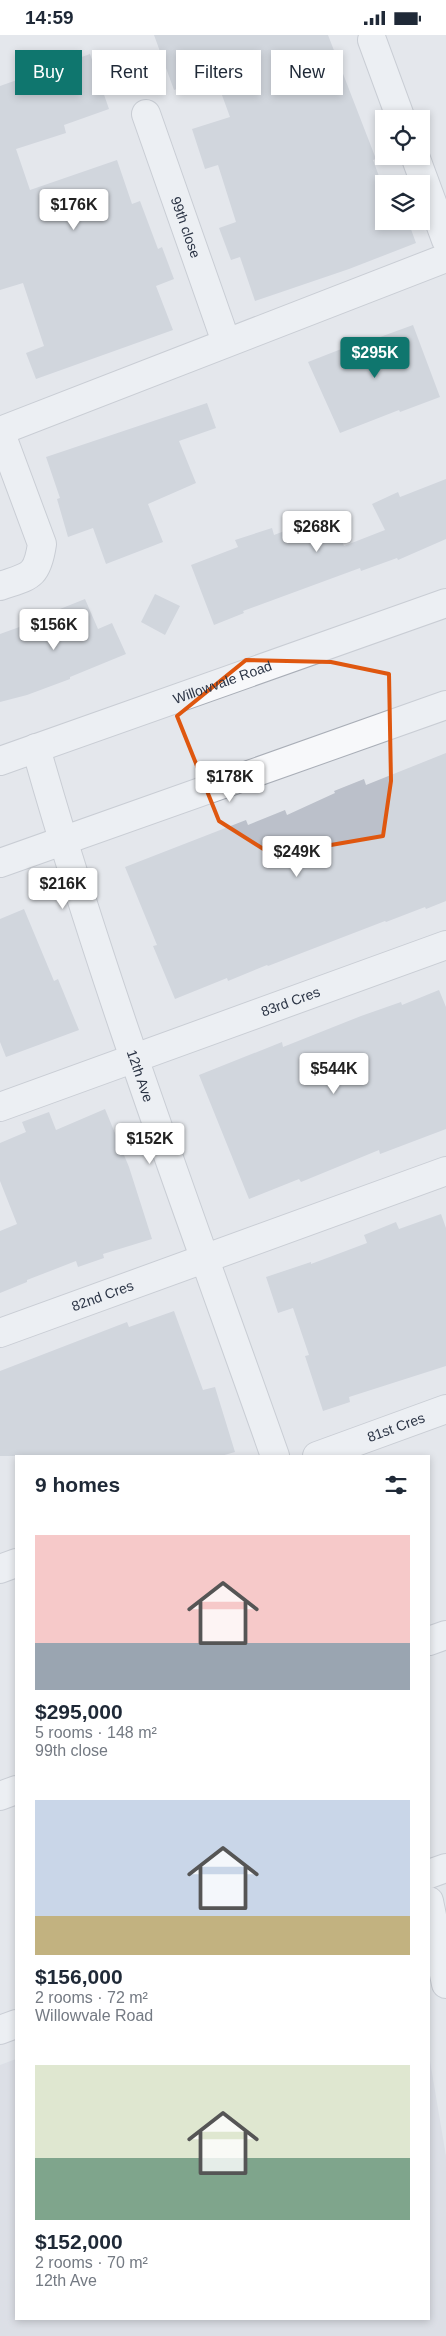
<!DOCTYPE html>
<html lang="en">
<head>
<meta charset="utf-8">
<style>
  body { margin:0; font-family:Arial,sans-serif; background:#f6f6f7; color:#1f2937; height:100vh; display:flex; flex-direction:column; font-size:19px; white-space:nowrap }
  * { box-sizing:border-box; margin:0 }
  p { font-size:16px; color:#747a83 }
  .icon { flex:none; width:28px; height:28px; fill:none; stroke:currentColor; stroke-width:2; stroke-linecap:round; stroke-linejoin:round }
  .map { position:relative; flex:1; overflow:hidden }
  .sheet { position:absolute; left:15px; top:1420px; width:415px; height:865px; display:flex; flex-direction:column; background:#fff; border-radius:0px; box-shadow:0 2px 8px #0003 }
  .sheet>* { flex:none }
  .hud { position:absolute; left:15px; top:15px; width:416px; height:45px; display:flex; gap:10px }
  .controls { position:absolute; left:375px; top:75px; display:grid; gap:10px }
  .controls a { display:grid; place-items:center; width:55px; height:55px; border-radius:0px; background:#fff; box-shadow:0 2px 8px #0003; font-size:25px }
  .price { position:absolute; translate:-50% -42px; padding:0 11px; border-radius:5px; background:#fff; color:#222; font-size:16px; line-height:32px; filter:drop-shadow(0 1px 2px #0008) }
  .price::after { content:''; position:absolute; left:50%; top:30px; width:15px; height:11px; margin-left:-8px; background:inherit; clip-path:polygon(0 0,100% 0,50% 100%) }
  .price.selected { background:#0f766e; color:#fff }
  ul { padding:0; list-style:none }
  li { display:grid; align-content:center; gap:10px; height:265px; padding:0 20px }
  li span { display:grid; place-items:center; height:155px; border-radius:0px; color:#555 }
  li>.icon { margin-inline-start:auto }
  span .icon { width:90px; height:90px; fill:#fffc; stroke-width:1 }
  li b { font-size:21px }
  h2 { display:flex; justify-content:space-between; align-items:center; height:60px; padding:0 20px; font-size:21px }
  .pill { padding:0 18px; border-radius:0px; background:#fff; box-shadow:0 2px 8px #0003; font-size:18px; line-height:45px }
  .pill.selected { background:#0f766e; color:#fff }
  .status { display:flex; justify-content:space-between; align-items:center; height:35px; padding:0 25px; background:#fff; direction:ltr }
  .status svg { height:14px; fill:currentColor }
  .map>svg:first-child { display:block }
  .built { fill:#d2d6de }
  .building { fill:#bbc0ca }
  .lines { fill:none; stroke-linecap:round; stroke-linejoin:round }
  .minor-casing { stroke:#a9aeb7; stroke-width:30 }
  .minor { stroke:#f7f8fa; stroke-width:28 }
  .marked { fill:none; stroke:#df570f; stroke-width:4; stroke-linejoin:round }
  .labels { text-anchor:middle; dominant-baseline:central; stroke-width:4; stroke-linejoin:round; paint-order:stroke }
  .street-label { font-size:14px; fill:#2b3445; stroke:#f4f6f9 }
</style>
</head>
<body>
<div class="status"><b>14:59</b><svg viewBox="0 0 49 12"><path d="M0 12V9h3v3zM5 12V6h3v6zM10 12V3h3v9zM15 12V0h3v12zM26 1h20v11H26zM47 4h2v5h-2z"/></svg></div>
<div class="map">
<svg width="446" height="2301" viewBox="0 0 446 2301">
  <rect width="100%" height="100%" fill="#e4e7ec"/>
  <path class="built" d="M429 2020 446 2121V2301H0V2030L16 2024V2284H429Z"/>
  <path class="building" d="M154 0H328L376 124 373 125 384 155V186H408L416 208 349 234 255 266 240 222 231 225 219 193 236 187 218 130 205 134 192 94 230 82 215 41 174 55Z
    M90 19 109 74 64 90 66 98 16 114 30 155 117 125 132 169 140 166 158 214 162 212 174 244 156 251 173 295 36 344 26 318 44 311 23 248 0 255V51Z
    M413 290 440 362 400 377 399 375 340 398 308 327 349 311 350 313Z
    M207 368 216 393 179 406 196 448 148 469 163 507 106 529 93 493 68 502 57 464 60 463 46 422Z
    M446 444V504L398 525 397 523 361 536 360 533 243 576 244 578 214 590 191 530 238 512 235 505 272 493 274 500 331 478 344 511 385 495 372 469 398 457 400 462Z
    M155 559 180 571 165 600 141 587Z
    M85 564 98 594 112 588 126 619 70 642V644L27 660 0 667V599L61 577 60 574Z
    M446 718V866L426 874 425 872 386 887 385 886 268 931 267 930 228 946 227 943 175 964 153 911 157 910 125 832 246 785 248 790 285 775 287 780 335 758 334 756 364 744 366 750Z
    M24 874 54 946 58 944 79 995 6 1022 0 1007V884Z
    M439 955 446 972V1094L380 1119 379 1115 301 1147 299 1144 249 1164 199 1040 282 1007 283 1012 361 981 401 967 402 970Z
    M105 1074 129 1132 152 1204 103 1219 104 1223 78 1232 76 1226 27 1245V1247L0 1258V1196L17 1189 0 1146V1108L26 1097 22 1087 49 1077 56 1095Z
    M441 1179 446 1193V1331L349 1362 350 1367 323 1376 305 1321 309 1320 293 1273 278 1278 266 1242 311 1227V1229L367 1208 364 1200 396 1187 399 1194Z
    M174 1276 203 1355 215 1352 235 1417 221 1421H0V1336L127 1287 129 1292Z"/>
  <g class="lines">
    <defs>
      <g id="minor">
        <path d="M372 5 401 84"/>
        <path id="s1" d="M146 79 226 307"/>
        <path d="M415 121 446 205"/>
        <path d="M0 396 446 223"/>
        <path d="M0 396 42 509C37 543 29 541 0 551"/>
        <path id="s2" d="M36 713C104 953 192 1186 275 1421"/>
        <path id="s3" d="M0 726 446 568"/>
        <path d="M0 828 446 670"/>
        <path id="s4" d="M0 1072 446 910"/>
        <path id="s5" d="M0 1298 446 1136"/>
        <path id="s6" d="M317 1421 446 1374"/>
        <path d="M0 1534 16 1528"/>
        <path d="M429 1606 446 1600"/>
        <path d="M0 1761 16 1755"/>
        <path d="M429 1839 446 1833"/>
        <path d="M429 1866 446 1949"/>
        <path d="M0 1995 16 1989"/>
      </g>
    </defs>
    <use href="#minor" class="minor-casing"/>
    <use href="#minor" class="minor"/>
  </g>
  <path d="M0 0H446V2301H0ZM246 625 331 627 389 639 391 746 383 801 273 820 219 786 177 681Z" fill="#e4e7ec" fill-opacity=".55" fill-rule="evenodd"/>
  <path class="marked" d="M246 625 331 627 389 639 391 746 383 801 273 820 219 786 177 681Z"/>
  <g class="labels">
    <g class="street-label">
      <text stroke="none"><textPath href="#s1" startOffset="120">99th close</textPath></text>
      <text stroke="none"><textPath href="#s3" startOffset="236">Willowvale Road</textPath></text>
      <text stroke="none"><textPath href="#s4" startOffset="309">83rd Cres</textPath></text>
      <text stroke="none"><textPath href="#s2" startOffset="344">12th Ave</textPath></text>
      <text stroke="none"><textPath href="#s5" startOffset="109">82nd Cres</textPath></text>
      <text stroke="none"><textPath href="#s6" startOffset="84">81st Cres</textPath></text>
    </g>
  </g>
</svg>
<div class="controls">
<a><svg class="icon" aria-label="locate" viewBox="0 0 24 24"><circle cx="12" cy="12" r="6"/><path d="M12 2v4M12 18v4M2 12h4M18 12h4"/></svg></a>
<a><svg class="icon" aria-label="layers" viewBox="0 0 24 24"><path d="M12 4l9 5-9 5-9-5zM3 14l9 5 9-5"/></svg></a>
</div>
<b class="price" style="left:74px;top:196px">$176K</b>
<b class="price selected" style="left:375px;top:344px">$295K</b>
<b class="price" style="left:317px;top:518px">$268K</b>
<b class="price" style="left:54px;top:616px">$156K</b>
<b class="price" style="left:230px;top:768px">$178K</b>
<b class="price" style="left:297px;top:843px">$249K</b>
<b class="price" style="left:63px;top:875px">$216K</b>
<b class="price" style="left:334px;top:1060px">$544K</b>
<b class="price" style="left:150px;top:1130px">$152K</b>
<div class="hud">
<a class="pill selected">Buy</a>
<a class="pill">Rent</a>
<a class="pill">Filters</a>
<a class="pill">New</a>
</div>
<section class="sheet">
<h2>9 homes<svg class="icon" aria-label="filters" viewBox="0 0 24 24"><path d="M4 7h16M4 17h16"/><circle cx="9" cy="7" r="2"/><circle cx="15" cy="17" r="2"/></svg></h2>
<ul>
<li><span style="background:linear-gradient(#f6c9c9 70%,#9aa5b1 0)"><svg class="icon" aria-label="home" viewBox="0 0 24 24"><path d="M3 11l9-7 9 7M6 9v11h12V9"/></svg></span><div><b>$295,000</b><p>5 rooms · 148 m²</p><p>99th close</p></div></li>
<li><span style="background:linear-gradient(#c9d6e8 75%,#c2b280 0)"><svg class="icon" aria-label="home" viewBox="0 0 24 24"><path d="M3 11l9-7 9 7M6 9v11h12V9"/></svg></span><div><b>$156,000</b><p>2 rooms · 72 m²</p><p>Willowvale Road</p></div></li>
<li><span style="background:linear-gradient(#dfe7d0 60%,#7fa58c 0)"><svg class="icon" aria-label="home" viewBox="0 0 24 24"><path d="M3 11l9-7 9 7M6 9v11h12V9"/></svg></span><div><b>$152,000</b><p>2 rooms · 70 m²</p><p>12th Ave</p></div></li>
</ul>
</section>
</div>
</body>
</html>
